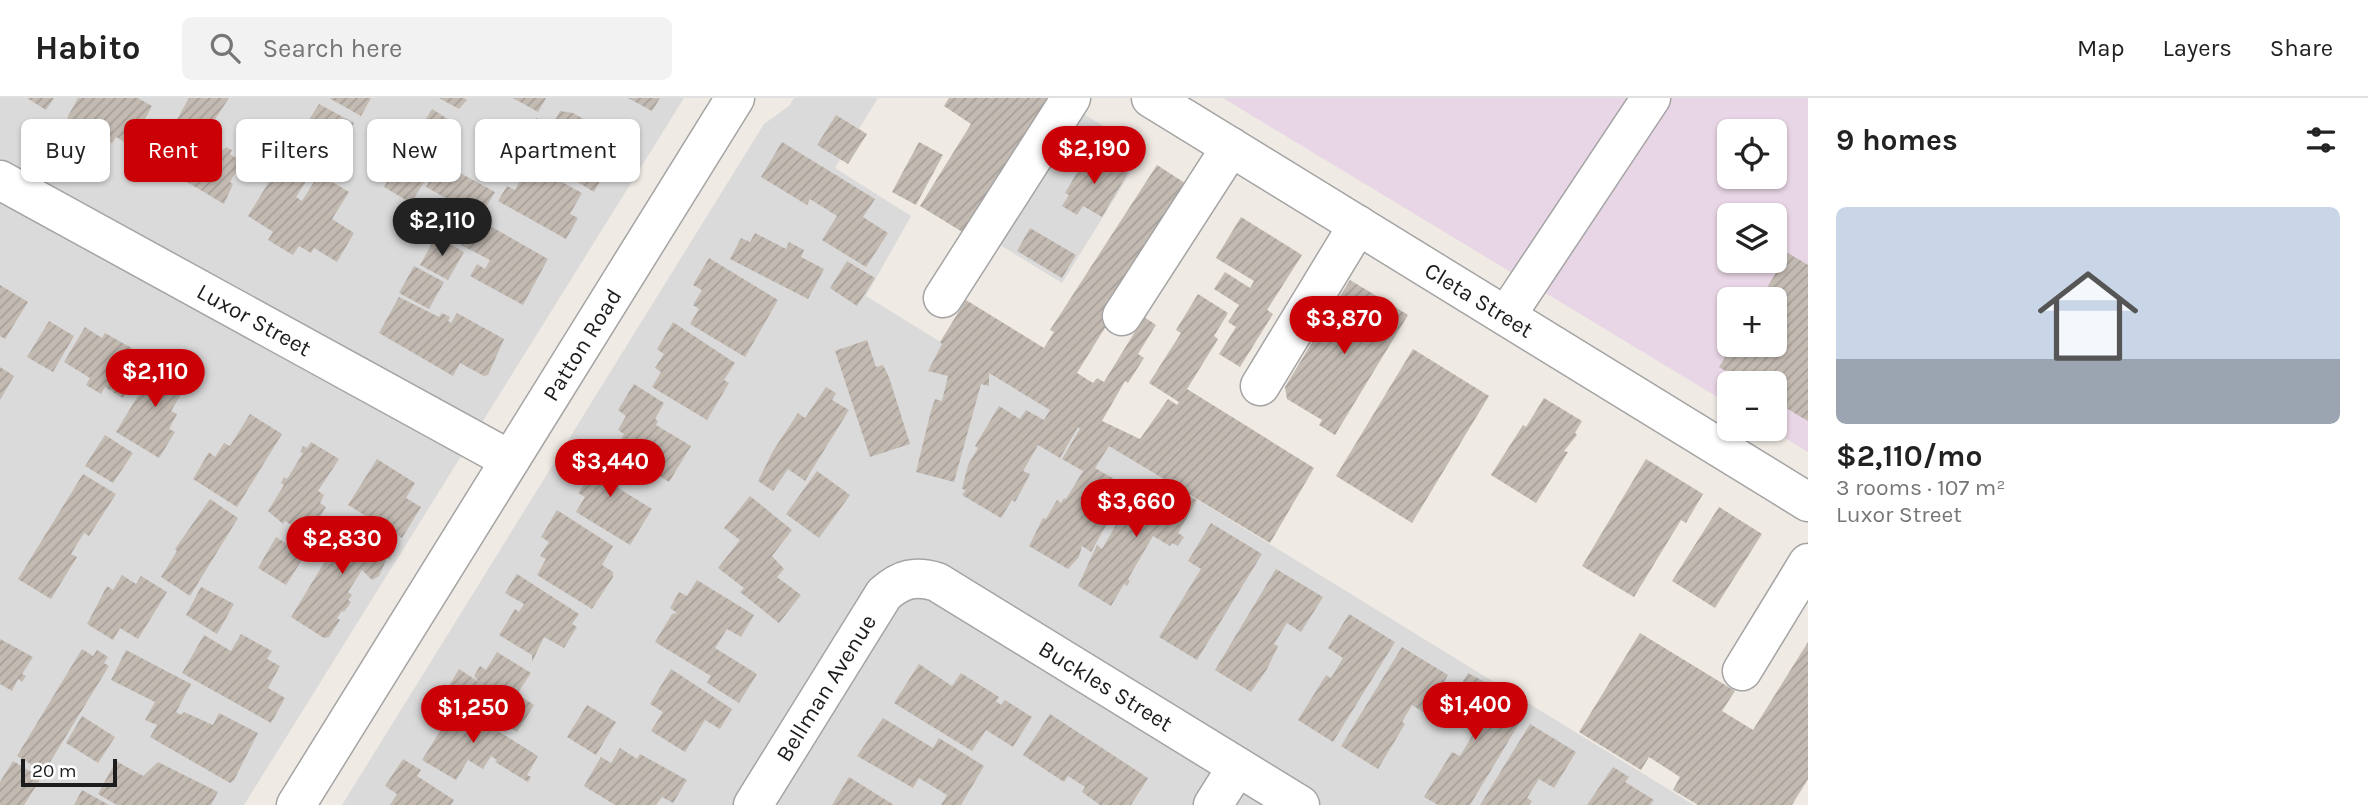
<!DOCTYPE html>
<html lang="en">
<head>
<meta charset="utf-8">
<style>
  body { margin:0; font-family:Karla,sans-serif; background:#f2f2f2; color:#222; height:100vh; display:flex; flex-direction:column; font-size:26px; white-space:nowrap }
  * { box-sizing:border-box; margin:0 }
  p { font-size:23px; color:#767676 }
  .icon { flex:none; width:38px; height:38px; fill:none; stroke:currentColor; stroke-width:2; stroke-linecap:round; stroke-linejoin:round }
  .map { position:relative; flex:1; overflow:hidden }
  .panel { display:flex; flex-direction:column; background:#fff; width:560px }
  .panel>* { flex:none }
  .top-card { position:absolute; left:21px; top:21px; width:665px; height:63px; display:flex; gap:14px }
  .controls { position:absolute; left:1717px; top:21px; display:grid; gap:14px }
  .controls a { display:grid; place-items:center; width:70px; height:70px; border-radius:10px; background:#fff; box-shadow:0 2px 5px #0004; font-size:35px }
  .scale { position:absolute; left:21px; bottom:18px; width:96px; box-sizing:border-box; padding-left:7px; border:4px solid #1d1d1d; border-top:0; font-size:19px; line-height:24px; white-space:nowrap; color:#1d1d1d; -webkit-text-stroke:5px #fff; paint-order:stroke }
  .price { position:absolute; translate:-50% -60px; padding:0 16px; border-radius:24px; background:#cb0007; color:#fff; font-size:23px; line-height:46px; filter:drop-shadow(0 2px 4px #0008) }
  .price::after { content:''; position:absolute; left:50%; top:42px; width:21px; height:16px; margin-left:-10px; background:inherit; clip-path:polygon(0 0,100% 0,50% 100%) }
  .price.current { background:#222; color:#fff }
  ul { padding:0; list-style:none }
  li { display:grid; align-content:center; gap:14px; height:371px; padding:0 28px }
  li+li { border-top:2px solid #e0e0e0 }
  li span { display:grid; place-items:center; height:217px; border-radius:10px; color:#555 }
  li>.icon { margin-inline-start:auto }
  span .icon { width:126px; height:126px; fill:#fffc; stroke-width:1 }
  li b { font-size:30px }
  h2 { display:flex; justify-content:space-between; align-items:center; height:84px; padding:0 28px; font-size:30px }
  .pill { padding:0 24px; border-radius:10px; background:#fff; box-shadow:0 2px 5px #0004; font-size:24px; line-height:63px }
  .pill.current { background:#cb0007; color:#fff }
  header { display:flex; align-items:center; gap:42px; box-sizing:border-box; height:98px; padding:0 35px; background:#fff; border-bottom:2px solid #e0e0e0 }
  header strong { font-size:33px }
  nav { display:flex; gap:38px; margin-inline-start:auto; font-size:24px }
  .search { width:490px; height:63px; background:#f2f2f2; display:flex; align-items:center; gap:18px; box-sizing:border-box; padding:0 24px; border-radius:10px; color:#767676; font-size:26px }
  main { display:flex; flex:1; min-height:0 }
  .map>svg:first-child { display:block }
  .residential { fill:#dbdada }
  .industrial { fill:#e8d5e5; fill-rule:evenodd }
  .building { fill:url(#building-hatch) }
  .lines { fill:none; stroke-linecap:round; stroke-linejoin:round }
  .minor-casing { stroke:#a4a4a4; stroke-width:41 }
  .minor { stroke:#fff; stroke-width:38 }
  .labels { text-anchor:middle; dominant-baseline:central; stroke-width:7; stroke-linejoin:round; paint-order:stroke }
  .street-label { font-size:23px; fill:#1d1d1d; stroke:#fff }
</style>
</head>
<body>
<header>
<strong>Habito</strong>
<div class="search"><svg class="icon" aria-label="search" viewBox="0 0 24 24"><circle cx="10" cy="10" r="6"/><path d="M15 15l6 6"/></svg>Search here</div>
<nav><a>Map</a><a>Layers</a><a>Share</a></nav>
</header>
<main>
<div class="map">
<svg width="1808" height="707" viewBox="0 0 1808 707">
  <defs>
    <pattern id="building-hatch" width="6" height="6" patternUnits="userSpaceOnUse" patternTransform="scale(1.75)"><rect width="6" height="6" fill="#c3bab2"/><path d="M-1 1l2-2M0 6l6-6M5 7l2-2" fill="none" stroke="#a79f99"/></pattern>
  </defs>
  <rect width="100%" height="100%" fill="#efeae3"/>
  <path class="residential" d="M0 0H684L244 707H0Z
    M794 0H878L835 70 911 118 866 198 1694 707H342L764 26 789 8Z
    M1079 13 1144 53 1062 185 997 145Z"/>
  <path class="industrial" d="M1223 0H1808V354L1770 331H1774V285H1729V306ZM1729 33H1774V79H1729ZM1729 117H1774V163H1729ZM1729 201H1774V247H1729Z"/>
  <path class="building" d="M27 0H54L46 12Z
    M78 0H138L152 8 131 48 116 39 112 45 67 20Z
    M189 0H229L207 33 210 35 206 42 223 52 226 49 232 52 230 56 242 64 230 84 233 86 224 106 155 65 160 57 163 58 181 28 175 25Z
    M329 0H371L361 18Z
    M439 0H464L467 2 459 11Z
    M513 0H546L538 14Z
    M628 0H660L652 13Z
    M949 0H1055L1038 44 1025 36 964 135 920 108 971 26 944 8Z
    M319 6 354 25 329 71 295 51V44Z
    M432 11 459 28 411 105 384 89Z
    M560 13 573 15 603 32 598 41 609 48 601 69 606 72 594 94 520 49 536 20 552 27Z
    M836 17 867 36 848 66 817 47Z
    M782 44 875 101 863 119 888 135 866 169 822 142 837 118 810 101 807 107 761 79Z
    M919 44 943 57 916 107 892 94Z
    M1090 53 1128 75 1102 119 1083 108 1077 117 1062 108 1069 97 1065 95Z
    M286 56 313 73 296 99 302 103 319 76 349 94 332 121 354 135 337 164 314 150 311 155 299 148 293 157 268 142 273 134 248 118Z
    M440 64 495 94 480 119 426 89Z
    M529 66 582 95 570 116 578 120 566 141 498 103 507 88 515 92Z
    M1157 67 1188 87 1145 165 1077 275 1093 285 1097 280 1104 284 1144 219 1156 227 1138 256 1144 260 1128 285 1125 283 1102 323 1140 341 1168 301 1177 307 1179 304 1149 285 1181 235 1176 232 1198 196 1228 215 1214 238 1218 241 1187 291 1314 370 1270 445 1109 348 1095 370 1128 389 1091 454 1082 448 1079 459 1068 471 1029 448 1043 420 1046 421 1057 402 1061 405 1064 400 1066 401 1083 373 1062 361 1080 331 1078 329 1060 360 1038 347 1023 373 1030 376 1019 397 1015 404 1012 402 1001 420 962 397 966 392 962 391 968 367 978 350 975 348 999 308 1020 321 1026 312 1044 322 1050 312 989 275V288L981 286 954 384 916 374 931 313 935 301 942 303 948 278 928 273 942 246 940 244 966 202 1044 250 1054 234 1050 232Z
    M1241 119 1302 157 1267 212 1273 216 1240 269 1219 256 1236 229 1228 224 1239 207 1214 191 1225 174 1250 190 1254 183 1216 160Z
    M476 120 548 161 523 207 470 178 477 166 485 171 490 162 461 147Z
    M1030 130 1076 157 1062 180 1017 153Z
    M755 135 786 151 789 144 804 152 801 159 824 171 808 201 730 161 741 140 750 144Z
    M436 138 464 154 448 182 420 167Z
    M1788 155 1808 167V323L1774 303V285H1746L1719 269 1733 247H1774V201H1760Z
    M709 160 778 202 745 259 690 226 699 211 693 207 702 192 693 187Z
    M847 163 875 180 857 208 830 190Z
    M414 168 444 184 429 211 399 195Z
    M1350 182 1408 217 1335 337 1319 327 1322 322 1287 301 1285 289Z
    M0 187 28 204 5 241 0 238Z
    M399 199 439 219 442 215 450 219 448 223 451 225 457 215 504 241 488 277 484 278 460 265 453 278 379 235Z
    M49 223 74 238 53 274 27 259Z
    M673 224 735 265 724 282 729 285 707 322 652 289 661 274 655 270 664 256 657 251Z
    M85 229 102 240 105 235 135 252 131 258 144 266 123 300 105 289 101 296 86 287 90 280 64 264Z
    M867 242 876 269 883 267 889 279 910 346 870 359 835 253Z
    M1413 251 1489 298 1412 425 1336 378Z
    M160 261 191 280 171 313 177 316 169 331 175 334 159 360 116 334 142 291 140 289Z
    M0 269 14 278 0 302Z
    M634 286 664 305 655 321 658 323 656 327 691 348 669 384 615 351 624 336 618 332 626 318 618 312Z
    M826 289 836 295 832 302 849 312 805 383 788 371 773 393 758 383 773 353 798 315 805 320Z
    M1544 300 1582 323 1575 335 1577 337 1564 353 1568 354 1536 405 1491 377 1523 327 1526 329Z
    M250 316 282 336 237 409 193 381 209 354 215 359 224 345 230 348Z
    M105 337 133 355 113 385 85 368Z
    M311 344 339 361 318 393 324 397 320 405 326 409 308 437 285 423 283 426 268 413 284 387 281 385 284 379 287 381 303 355 300 354 303 348 307 350Z
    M595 349 626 368 616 384 620 386 618 390 652 411 630 447 576 414 585 399 578 395 588 380 579 375Z
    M377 361 415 385 406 400 421 409 402 440 348 407Z
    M1646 361 1703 396 1686 425 1681 422 1634 499 1582 468Z
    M817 373 850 397 819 440 786 416Z
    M83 376 116 396 89 438 84 435 71 456 77 459 51 501 18 481Z
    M1140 385 1160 397 1167 385 1197 402 1178 435 1184 439 1178 448 1172 445 1170 448 1153 438 1128 481 1130 483 1127 488 1124 486 1111 508 1078 488 1097 447 1102 451Z
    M750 398 792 432 772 458 784 471 777 479 801 497 779 525 740 494 744 490 718 470 740 442 724 430Z
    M210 401 238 420 190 498 161 479 177 453 175 451Z
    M1719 409 1762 436 1715 510 1672 483Z
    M557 412 613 448 602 467 613 474V479L592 511 537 477 546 461 540 458 549 444 541 439Z
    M352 419 396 446 395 453 389 461 387 460 379 478 372 482 362 472 348 494 352 497 348 502 351 504 344 514 342 513 337 520 340 522 329 539 324 540 291 519Z
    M1211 425 1262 456 1197 562 1159 539 1201 471 1188 463Z
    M276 439 305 457 286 487 258 470Z
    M1276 471 1323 499 1301 534 1287 525 1274 546 1278 548 1267 571 1251 594 1215 572Z
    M517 476 579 516 572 526 577 529 564 550 544 539 532 564V557L499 537 515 511 519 514 524 506 505 495Z
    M122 477 136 486 141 478 167 494 138 541 120 530 113 542 87 526 107 488 113 492Z
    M697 482 754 517 741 539 727 531 715 550 757 576 739 605 707 585 711 578 655 544 672 516 677 515 670 510 679 494 687 498Z
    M201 489 234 506 217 536 186 517Z
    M1349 516 1395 544 1333 644 1298 622 1326 577 1331 580 1343 560 1328 550Z
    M1640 535 1735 593 1722 613 1753 632 1808 544V681L1792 707H1698L1673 692 1680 679 1649 659 1641 672 1579 634Z
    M241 536 272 553 267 561 280 568 268 590 285 600 271 625 182 575 204 537 231 553Z
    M0 541 33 559 22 576 26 578 22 584 18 581 12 593 0 586Z
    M1402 549 1448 577 1426 616 1412 607 1402 624 1405 626 1378 671 1341 648Z
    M82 551 93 558 97 552 108 559 104 565 109 568 44 674 17 658Z
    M126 552 191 586 176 614 181 617 184 614 213 627 219 615 258 635 234 682 230 685 150 639 157 627 145 622 155 604 111 582Z
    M497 554 531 575 517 596 534 607 517 634 447 591 459 571 479 584 474 578 480 568 486 572Z
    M919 566 952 588 961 575 999 599 996 603 1001 607 1005 602 1032 619 1013 649 986 632 972 653 894 605Z
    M671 571 732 611 720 631 705 622 685 654 651 633 663 614 650 606Z
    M1468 575 1485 584 1483 587 1487 590 1488 587 1494 591 1492 593 1526 614 1470 707H1438L1424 699 1452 654 1460 658 1475 633 1444 615Z
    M440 601 459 613 461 610 538 658 527 677 531 679 528 684 495 664 497 662 491 658 483 671 468 662 456 682 422 662 442 630 428 622Z
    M587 607 616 624 596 657 567 639Z
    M1050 616 1148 680 1131 707H1100L1082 694 1085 689 1068 678 1064 684 1023 657Z
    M82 618 115 639 98 665 66 645Z
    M883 620 933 650 939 640 984 668 961 707H941L947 697 919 680 913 690 857 658Z
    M1530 626 1576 654 1554 690 1539 681 1527 700 1532 703 1529 707H1480Z
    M620 650 637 661 640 656 687 682 673 705 662 699 656 707H615L584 688 601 659 611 665Z
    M403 661 421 672 417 678 454 702 451 707H390L397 696 385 688Z
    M13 663 41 680 24 707H0V684Z
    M116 663 143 678 158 664 218 694 211 707H117L98 696Z
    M1613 669 1629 679 1625 684 1654 702 1650 707H1587Z
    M849 679 894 707H832Z
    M82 692 109 707H74Z"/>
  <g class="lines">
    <defs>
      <g id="minor">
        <path id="s1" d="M1151 0 1808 404"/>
        <path id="s2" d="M0 82 510 362"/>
        <path d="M943 200 1071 0"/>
        <path d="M1122 218 1231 49"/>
        <path d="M1506 218 1651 0"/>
        <path d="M1260 288 1358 127"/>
        <path d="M1742 573 1808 465"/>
        <path id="s3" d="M296 707 735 0"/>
        <path id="s4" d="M753 707 884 496C901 481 915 477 937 484L1300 707"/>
        <path d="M1213 707 1237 669"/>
      </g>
    </defs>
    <use href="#minor" class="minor-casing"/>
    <use href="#minor" class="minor"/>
  </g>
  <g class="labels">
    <g class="street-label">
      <text stroke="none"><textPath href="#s1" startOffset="385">Cleta Street</textPath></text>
      <text stroke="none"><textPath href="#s2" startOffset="290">Luxor Street</textPath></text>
      <text stroke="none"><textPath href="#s3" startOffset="542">Patton Road</textPath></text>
      <text stroke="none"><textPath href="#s4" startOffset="504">Buckles Street</textPath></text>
      <text stroke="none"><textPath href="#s4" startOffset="138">Bellman Avenue</textPath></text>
    </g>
  </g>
</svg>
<div class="controls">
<a><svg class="icon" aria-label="locate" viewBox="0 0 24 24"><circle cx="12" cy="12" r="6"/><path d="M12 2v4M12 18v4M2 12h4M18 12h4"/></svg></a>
<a><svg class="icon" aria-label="layers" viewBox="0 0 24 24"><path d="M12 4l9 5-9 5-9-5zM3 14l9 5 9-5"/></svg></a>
<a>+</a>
<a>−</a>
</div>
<div class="scale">20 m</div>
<b class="price" style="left:1094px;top:88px">$2,190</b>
<b class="price current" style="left:442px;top:160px">$2,110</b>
<b class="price" style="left:1344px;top:258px">$3,870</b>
<b class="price" style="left:155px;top:311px">$2,110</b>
<b class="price" style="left:610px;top:401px">$3,440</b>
<b class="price" style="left:1136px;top:441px">$3,660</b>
<b class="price" style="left:342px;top:478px">$2,830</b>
<b class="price" style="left:1475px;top:644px">$1,400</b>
<b class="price" style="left:473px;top:647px">$1,250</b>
<div class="top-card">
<a class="pill">Buy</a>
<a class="pill current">Rent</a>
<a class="pill">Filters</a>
<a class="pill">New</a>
<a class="pill">Apartment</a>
</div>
</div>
<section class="panel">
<h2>9 homes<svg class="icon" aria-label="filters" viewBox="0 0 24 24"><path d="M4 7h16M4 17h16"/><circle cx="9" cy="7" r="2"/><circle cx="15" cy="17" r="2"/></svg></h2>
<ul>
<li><span style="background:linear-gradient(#c9d6e8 70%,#9aa5b1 0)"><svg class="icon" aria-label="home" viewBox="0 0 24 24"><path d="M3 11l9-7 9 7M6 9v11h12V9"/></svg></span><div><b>$2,110/mo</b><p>3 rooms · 107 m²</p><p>Luxor Street</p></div></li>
</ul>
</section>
</main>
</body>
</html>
